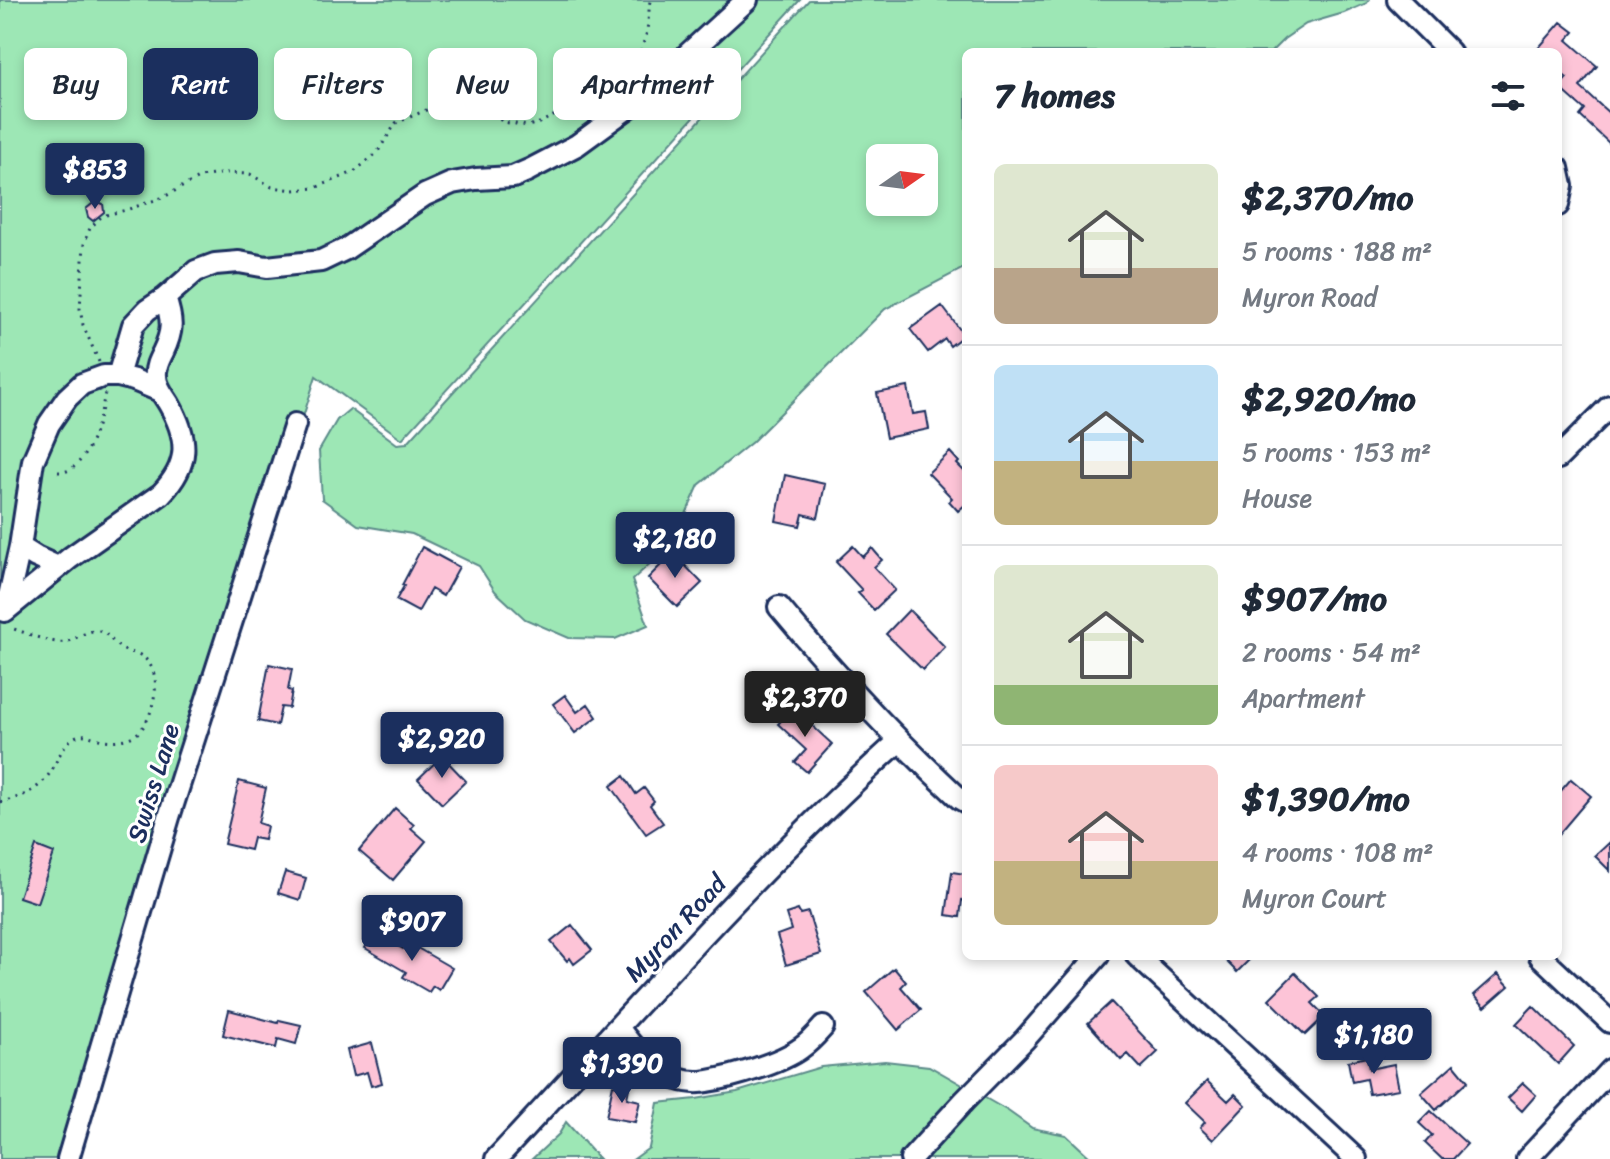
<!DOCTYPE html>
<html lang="en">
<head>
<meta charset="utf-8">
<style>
  body { margin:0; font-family:Sriracha,sans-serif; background:#f6f6f7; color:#1f2937; height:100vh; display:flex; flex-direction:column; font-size:30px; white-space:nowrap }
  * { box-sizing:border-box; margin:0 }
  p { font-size:26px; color:#747a83 }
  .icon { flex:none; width:44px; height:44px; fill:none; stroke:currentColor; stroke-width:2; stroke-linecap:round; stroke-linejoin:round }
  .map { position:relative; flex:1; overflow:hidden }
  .side { position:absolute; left:962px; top:48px; width:600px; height:912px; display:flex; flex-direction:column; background:#fff; border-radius:12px; box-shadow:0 4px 12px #0003 }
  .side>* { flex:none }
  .top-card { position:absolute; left:24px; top:48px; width:760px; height:72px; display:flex; gap:16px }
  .needle { width:52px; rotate:76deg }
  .fabs { position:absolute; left:866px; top:144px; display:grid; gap:16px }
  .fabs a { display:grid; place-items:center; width:72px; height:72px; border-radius:12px; background:#fff; box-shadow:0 4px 12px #0003; font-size:40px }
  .price { position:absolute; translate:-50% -68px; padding:0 18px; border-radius:8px; background:#1b2f5e; color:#fff; font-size:26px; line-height:52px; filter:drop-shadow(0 2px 4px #0008) }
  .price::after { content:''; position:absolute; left:50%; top:48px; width:24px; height:18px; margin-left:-12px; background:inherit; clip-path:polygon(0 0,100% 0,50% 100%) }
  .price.current { background:#222; color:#fff }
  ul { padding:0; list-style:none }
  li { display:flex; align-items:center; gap:24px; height:200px; padding:0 32px }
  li+li { border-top:2px solid #e0e1e3 }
  li span { display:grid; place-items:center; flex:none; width:224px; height:160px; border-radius:12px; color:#555 }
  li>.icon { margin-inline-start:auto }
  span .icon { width:96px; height:96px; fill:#fffc; stroke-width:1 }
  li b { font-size:34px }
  h2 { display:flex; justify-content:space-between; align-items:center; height:96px; padding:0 32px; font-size:34px }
  .tag { padding:0 28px; border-radius:12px; background:#fff; box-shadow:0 4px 12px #0003; font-size:28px; line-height:72px }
  .tag.current { background:#1b2f5e; color:#fff }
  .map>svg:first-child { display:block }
  .green { fill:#9de7b5; stroke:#5c8b8a; stroke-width:2; fill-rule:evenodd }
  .building { fill:#fdc4d7; stroke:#1b2f5e; stroke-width:2 }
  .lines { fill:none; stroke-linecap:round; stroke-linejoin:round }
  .minor-casing { stroke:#1b2f5e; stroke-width:26 }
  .path { stroke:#1b2f5e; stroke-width:3; stroke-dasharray:2 6; stroke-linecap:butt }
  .minor { stroke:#fff; stroke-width:20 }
  .labels { text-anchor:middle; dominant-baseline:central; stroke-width:6; stroke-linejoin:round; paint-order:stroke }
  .street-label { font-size:26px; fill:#1b2f5e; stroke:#fff }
</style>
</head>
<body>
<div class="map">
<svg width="1610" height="1159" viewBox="0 0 1610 1159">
  <rect width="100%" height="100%" fill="#fff"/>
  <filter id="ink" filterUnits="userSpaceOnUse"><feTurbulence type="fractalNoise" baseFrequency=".0125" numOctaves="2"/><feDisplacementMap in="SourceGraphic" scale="16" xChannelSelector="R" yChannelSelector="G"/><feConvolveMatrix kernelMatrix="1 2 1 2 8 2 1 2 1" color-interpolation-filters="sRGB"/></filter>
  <g filter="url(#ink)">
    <path class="green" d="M0 0H800L402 439 316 376 69 1159H0Z
      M809 0H1369L1367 3 1344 13 1306 24 1284 39 1271 52H966V267L885 309 752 442 699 485 673 543 632 580 648 625 615 639 569 638 525 619 495 591 479 566 412 534 358 525 322 499 319 451 337 420 350 409 397 444 407 443ZM880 158H924V202H880Z
      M885 1061 929 1066 1008 1111 1032 1128 1066 1135 1092 1159H634L649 1148 658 1103 696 1099 737 1092 821 1067Z
      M566 1122 599 1159H532L559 1134Z"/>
    <path class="building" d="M1561 22 1574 32 1567 40 1597 66 1580 87 1610 114V144L1580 116 1585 110 1559 87 1567 78 1558 71V52H1535Z
      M96 201 103 204 104 212 93 221 88 217 86 209Z
      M942 306 964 335 950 346 945 339 928 352 910 329Z
      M908 387 913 414 926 412 929 429 886 438 877 393Z
      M950 452 959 462 957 464 966 473V504L958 511 949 501 952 498 928 473Z
      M785 475 825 484 818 518 803 514 800 526 776 521Z
      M853 546 863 557 872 548 882 560 874 567 895 590 874 610 858 593 862 590 836 562Z
      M422 547 459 567 443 596 431 589 418 612 396 600 404 586 402 585Z
      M673 553 702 583 677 607 648 578Z
      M909 610 945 647 923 670 886 634Z
      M269 664 292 669 288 690 292 691 289 708 281 707 277 725 258 721Z
      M565 695 577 712 588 704 597 717 575 733 553 704Z
      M793 708 832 744 807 772 795 762 806 750 778 724Z
      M442 756 466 781 442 804 418 779Z
      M624 776 636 794 644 788 654 801 650 805 663 823 646 834 611 786Z
      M1571 779 1591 796 1558 835V794Z
      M239 781 266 788 258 823 267 826 264 840 253 838 250 850 224 844Z
      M395 808 414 825 411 828 426 841 393 880 359 851Z
      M1610 842V871L1595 856Z
      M36 846 54 853 37 903 19 897Z
      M285 872 306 878 300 900 278 893Z
      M952 872 966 874V901L962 900 960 917 946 915Z
      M798 910 800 914 808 912 821 954 786 965 777 935 791 930 786 914Z
      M572 925 592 950 574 964 570 958 567 961 551 942Z
      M374 933 403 949 407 942 452 968 439 990 433 986 429 992 403 977 406 972 365 948Z
      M1221 956H1253L1237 972Z
      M894 968 906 982 901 987 921 1010 898 1030 866 992Z
      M1295 973 1319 997 1312 1003 1325 1016 1305 1035 1269 999Z
      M1498 974 1509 986 1485 1007 1474 995Z
      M1111 1002 1158 1052 1141 1068 1128 1054 1121 1060 1088 1023Z
      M1533 1006 1574 1046 1558 1064 1516 1024Z
      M229 1010 278 1023 279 1020 301 1025 296 1044 278 1039 276 1048 223 1035Z
      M372 1043 382 1083 371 1086 367 1072 353 1076 347 1050Z
      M1367 1057 1369 1069 1394 1064 1399 1089 1369 1094 1366 1079 1352 1082 1348 1061Z
      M1454 1064 1468 1081 1436 1110 1421 1093Z
      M1207 1081 1228 1101 1235 1094 1246 1105 1213 1140 1200 1128 1205 1122 1185 1103Z
      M1523 1083 1536 1095 1522 1111 1508 1098Z
      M613 1085 629 1088 627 1098 640 1101 635 1122 606 1117Z
      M1431 1111 1467 1144 1453 1159H1442L1425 1143 1432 1135 1419 1123Z"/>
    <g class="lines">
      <defs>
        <path id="minor" d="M1398 0 1450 52
          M1558 168 1562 186 1558 205
          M118 376 134 380 160 391
          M1558 458 1610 406
          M20 547 36 557 58 567
          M779 607C835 674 894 738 959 798L966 802
          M6 610 20 547 33 461 49 424 67 398 82 384 104 376H118L133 325 147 310 165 298 196 271 215 264 239 262 267 267 321 261 346 249 425 195 452 183 476 179 513 177 529 170 577 145 632 105 747 0
          M5 611 70 558 161 494C190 464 189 439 169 404 163 394 156 387 156 376 155 367 159 360 163 352 173 331 173 321 165 298
          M1137 956 1356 1159
          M1540 956 1610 1022
          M618 1027C633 1048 652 1071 678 1079 687 1082 698 1083 708 1081 733 1077 781 1063 801 1048 810 1042 816 1035 823 1027
          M68 1159 169 817 295 424
          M496 1159C628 1018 755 871 899 741
          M911 1159 964 1101 1025 1039 1098 956
          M1527 1159 1610 1070"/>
      </defs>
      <use href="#minor" class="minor-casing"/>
      <path class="path" d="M99 362 83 325 80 309 84 244 90 228 102 216 126 210 164 197 200 177 226 173 250 174 272 187 294 190 315 188 354 172 377 153 396 123 431 108 467 103 489 111 503 122 528 126 539 123 594 96 615 80 630 66 640 53 647 32 650 0
        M58 472C87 475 102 414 105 392
        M0 802C24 797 42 789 54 766 59 756 65 742 75 737 84 732 90 737 99 739 109 742 125 741 135 735 148 726 153 707 155 692 157 679 153 662 140 655 132 651 125 653 118 646 111 641 108 633 99 631 87 629 76 640 64 642 51 644 24 632 11 628"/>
      <use href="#minor" class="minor"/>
    </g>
  </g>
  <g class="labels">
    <g class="street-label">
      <text transform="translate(153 783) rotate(-73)">Swiss Lane</text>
      <text transform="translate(675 928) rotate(-47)">Myron Road</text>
    </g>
  </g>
</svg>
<div class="fabs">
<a><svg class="needle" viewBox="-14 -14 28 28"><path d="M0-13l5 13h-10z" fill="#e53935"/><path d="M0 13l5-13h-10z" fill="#747a83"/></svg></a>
</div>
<b class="price" style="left:95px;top:211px">$853</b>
<b class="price" style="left:675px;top:580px">$2,180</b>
<b class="price current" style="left:805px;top:739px">$2,370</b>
<b class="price" style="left:442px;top:780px">$2,920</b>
<b class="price" style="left:412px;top:963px">$907</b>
<b class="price" style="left:1374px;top:1076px">$1,180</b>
<b class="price" style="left:622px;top:1105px">$1,390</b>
<div class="top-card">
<a class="tag">Buy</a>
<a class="tag current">Rent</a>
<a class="tag">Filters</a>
<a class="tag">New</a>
<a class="tag">Apartment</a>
</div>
<section class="side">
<h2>7 homes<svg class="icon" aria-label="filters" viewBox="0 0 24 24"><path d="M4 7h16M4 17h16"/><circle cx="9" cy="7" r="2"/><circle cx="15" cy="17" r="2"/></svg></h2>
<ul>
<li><span style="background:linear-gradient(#dfe7d0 65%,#b9a48a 0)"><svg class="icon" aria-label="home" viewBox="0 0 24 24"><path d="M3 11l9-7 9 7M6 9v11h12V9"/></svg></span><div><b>$2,370/mo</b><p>5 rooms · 188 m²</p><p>Myron Road</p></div></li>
<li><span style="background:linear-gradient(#bfe0f5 60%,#c2b280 0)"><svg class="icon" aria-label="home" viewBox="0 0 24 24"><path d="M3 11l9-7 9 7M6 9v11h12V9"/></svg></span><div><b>$2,920/mo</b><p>5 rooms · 153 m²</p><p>House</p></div></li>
<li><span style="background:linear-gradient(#dfe7d0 75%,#8fb573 0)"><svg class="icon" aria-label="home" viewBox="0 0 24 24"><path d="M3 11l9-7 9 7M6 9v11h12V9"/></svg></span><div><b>$907/mo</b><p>2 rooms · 54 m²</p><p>Apartment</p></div></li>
<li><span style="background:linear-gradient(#f6c9c9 60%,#c2b280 0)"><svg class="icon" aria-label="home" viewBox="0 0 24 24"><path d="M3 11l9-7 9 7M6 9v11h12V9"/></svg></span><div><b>$1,390/mo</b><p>4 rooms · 108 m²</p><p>Myron Court</p></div></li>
</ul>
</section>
</div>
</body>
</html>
